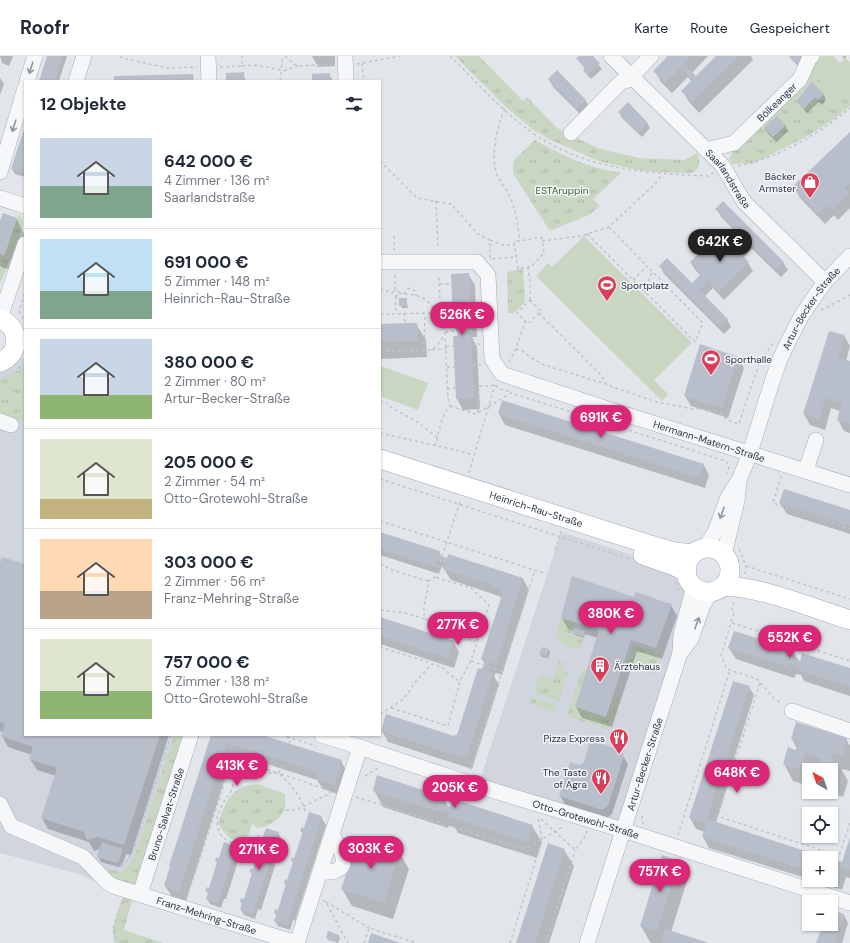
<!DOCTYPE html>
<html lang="de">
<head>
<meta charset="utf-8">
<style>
  body { margin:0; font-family:"DM Sans",sans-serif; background:#f6f6f7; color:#1f2937; height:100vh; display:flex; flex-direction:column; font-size:15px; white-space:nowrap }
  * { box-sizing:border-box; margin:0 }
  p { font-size:13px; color:#747a83 }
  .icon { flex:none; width:22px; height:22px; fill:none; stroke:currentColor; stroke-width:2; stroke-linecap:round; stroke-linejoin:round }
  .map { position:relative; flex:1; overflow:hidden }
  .drawer { position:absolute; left:24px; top:24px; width:357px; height:656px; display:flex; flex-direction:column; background:#fff; border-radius:0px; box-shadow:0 1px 3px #0004 }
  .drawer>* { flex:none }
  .needle { width:26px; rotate:320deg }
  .buttons { position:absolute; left:802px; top:707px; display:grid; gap:8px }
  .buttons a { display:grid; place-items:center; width:36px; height:36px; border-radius:0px; background:#fff; box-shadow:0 1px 3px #0004; font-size:20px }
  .price { position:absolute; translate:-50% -34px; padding:0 9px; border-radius:14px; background:#db2777; color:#fff; font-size:13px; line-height:26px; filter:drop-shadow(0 1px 2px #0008) }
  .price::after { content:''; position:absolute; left:50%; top:24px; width:12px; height:9px; margin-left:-6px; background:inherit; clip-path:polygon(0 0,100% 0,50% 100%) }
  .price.selected { background:#222; color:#fff }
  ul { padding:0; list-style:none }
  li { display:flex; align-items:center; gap:12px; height:100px; padding:0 16px }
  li+li { border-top:1px solid #e0e1e3 }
  li span { display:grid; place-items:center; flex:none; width:112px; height:80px; border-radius:0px; color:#555 }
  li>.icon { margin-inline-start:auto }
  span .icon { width:48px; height:48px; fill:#fffc; stroke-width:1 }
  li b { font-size:17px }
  h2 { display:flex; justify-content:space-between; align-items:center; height:48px; padding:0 16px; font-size:17px }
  header { display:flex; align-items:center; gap:24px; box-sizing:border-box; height:56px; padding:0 20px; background:#fff; border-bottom:1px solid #e0e1e3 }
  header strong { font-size:19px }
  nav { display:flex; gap:22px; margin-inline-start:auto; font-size:14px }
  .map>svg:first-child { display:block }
  .built { fill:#d0d5de }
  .grass { fill:url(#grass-tufts) }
  .garden { fill:#c8d6c2 }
  .shadow { fill:#0003 }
  .building { fill:#b9bfca }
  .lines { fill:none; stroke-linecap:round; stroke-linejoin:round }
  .minor-casing { stroke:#a6adb6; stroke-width:16 }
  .major-casing { stroke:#a0aab8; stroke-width:20 }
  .path { stroke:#c0c4ca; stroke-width:1.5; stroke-dasharray:3 3; stroke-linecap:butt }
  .minor { stroke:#f5f7f9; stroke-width:15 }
  .major { stroke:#fff; stroke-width:19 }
  .oneway { stroke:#8e969f }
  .labels { text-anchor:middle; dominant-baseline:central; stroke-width:3; stroke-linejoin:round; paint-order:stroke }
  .street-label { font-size:10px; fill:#283445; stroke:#f2f5f8 }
  .poi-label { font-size:10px; fill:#283445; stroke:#f2f5f8; text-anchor:end }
  .park-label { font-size:10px; fill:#3e6235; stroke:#f2f5f8 }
</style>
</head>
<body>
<header>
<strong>Roofr</strong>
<nav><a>Karte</a><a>Route</a><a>Gespeichert</a></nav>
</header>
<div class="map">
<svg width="850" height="887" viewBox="0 0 850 887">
  <defs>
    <pattern id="grass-tufts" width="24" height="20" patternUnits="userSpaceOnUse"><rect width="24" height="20" fill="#c8d6c2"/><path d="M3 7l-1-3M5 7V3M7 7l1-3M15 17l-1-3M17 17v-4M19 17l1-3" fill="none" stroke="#acb8a8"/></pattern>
  </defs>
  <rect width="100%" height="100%" fill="#e2e6eb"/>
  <path class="built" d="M0 296 25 303V679H184L133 841 111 833 79 818 0 797Z
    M561 476 667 510 687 523 692 531 624 771 480 724Z"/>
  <path class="grass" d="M455 0H479L523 45 527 41 557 72 597 92 639 102 684 104 697 97C701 105 700 114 691 117L657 116 638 114 598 105 549 83 532 73 507 52Z
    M816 0H822L808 12 836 42 850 28V50L834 63 806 81 754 107 732 108 729 103 736 87Z
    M535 84C566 101 586 111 621 117L593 143 600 150 589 159 550 175 514 119 513 111 514 104Z
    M19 158 23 166 22 174 0 228V198L5 199 17 162H18Z
    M523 213 525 246 514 257H508L507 216Z
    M25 311V364L24 366 0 359V324Z
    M561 562 575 566 571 579 583 582 580 591 576 594 567 591 555 579Z
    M634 589 660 597 654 618 627 610Z
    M559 605 565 607 562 614 568 616 559 645 534 637 540 618 554 622Z
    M582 613 586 614 575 651 606 661 613 640 620 642 610 674 567 660Z
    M532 641 558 649 555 656 530 648Z
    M174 679H184L139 824C132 832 125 830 116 829L98 810 122 816 134 802Z
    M258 728 285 738C285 742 286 748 285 752 281 763 268 772 257 772L252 767 250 775 246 783C231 788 225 779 218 767 223 753 228 737 243 731 247 729 253 729 258 728Z
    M123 839 133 841 124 874 163 887H114L113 872Z"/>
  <path class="garden" d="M822 0H833L840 7 845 2 849 6 850 5V28L836 42 808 13Z
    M584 180 692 287 654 324 668 338 662 345 536 220 548 207 552 211Z
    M381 310 428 327 418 354 380 340Z"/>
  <path class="shadow" d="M0 0H13L9 10 2 7Z
    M48 0H67L59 25H40Z
    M312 0H335V10L318 11Z
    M580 0H594L593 2 602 13 591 23 587 19 584 14 585 13 578 3Z
    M667 0H708L692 17 696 21 717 0H751L753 4 699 57 689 46 683 35 692 26 688 21 672 37 661 26 655 15 668 2Z
    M842 0H847L844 3Z
    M557 16 586 45 590 53 583 61 554 32 549 24Z
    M243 17 246 25H227Z
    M329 18 333 25H313Z
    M0 22 4 28 0 39Z
    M812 28 824 39 826 44 822 49 819 46 807 57 797 45Z
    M619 56 647 67 650 72 642 81 622 62Z
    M785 69 788 75 777 86 768 78 765 73Z
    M25 73V121L15 118 12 113Z
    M850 77V152L838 164 834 159 825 168 800 142 794 131Z
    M717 153 783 206 788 214 781 221 752 193 743 202 748 207 753 215 724 244 713 232 704 241 727 263 731 271 724 278 664 218 660 210 692 228 701 220 696 215 691 207 732 190 741 181 721 161Z
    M16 162 25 180 14 215 1 211 0 209V168Z
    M468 218 475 229 477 281H472L477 291 480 353 463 354 457 343 459 279 454 271Z
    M400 243H406L408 252H402Z
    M416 268 426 284 427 301 380 303V269Z
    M844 280 850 290 846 305 850 306V377L844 375 838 364 840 355 831 352 825 374 810 369 804 358Z
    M738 302 744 312 728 362 691 350 685 340Z
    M499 358 703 408 709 419 705 432 505 369Z
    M780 447 850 455V478L787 458Z
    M380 477 439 496 442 502 448 503 449 499 523 523 529 534 502 619 496 617 494 620 499 629 472 713 388 686 382 675 387 659 455 681 457 680 485 608 482 603 502 542 499 540 451 524 442 510 439 518 380 499Z
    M25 509V679H169L131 799 126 798 122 810 119 811 101 806 98 800 100 793 94 795 89 786 48 773 42 762 56 720 37 714 30 703 32 699 8 691 2 680 3 676 0 675V510Z
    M634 543H654L671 549 677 560 662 603 637 595 612 671 582 662 576 651 598 582 585 578 584 582 575 579 573 577 574 575 568 573 562 562Z
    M380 562 453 585 459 596 454 612 380 588Z
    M729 592 793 595 800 607 850 613V640L804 625 801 619 796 618 794 622 736 603Z
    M548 594 550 596 548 602 542 601 540 598Z
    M749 631 754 639 733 706 734 709 716 767 825 802H809V823L709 792 703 781 705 776 696 773 690 762Z
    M797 668 846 683 850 690V715L842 713V714L848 725 843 741 828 736H831V714H809V730L793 725 784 708 797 693 792 683Z
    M212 679H259L341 705 347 716 340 739 323 733 317 724 233 697 186 845 172 841 165 830 171 812 170 810Z
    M620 695 628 708 612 758 607 762 565 748 560 740 579 710Z
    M374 734 443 742 449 752 532 770 542 786 537 802 458 777 455 771 449 770 448 772 383 751Z
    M321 761 326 769 295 865 293 864 290 874 278 870 275 865 277 860 275 857 278 855 286 830 285 827 288 825 294 808 292 805 295 803 303 778 301 775Z
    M278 776 281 782 273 807 275 810 261 854 258 853 255 863 244 859 241 854 243 849 241 846 244 844 252 819 251 816 254 814 260 793 259 790Z
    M850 784V822L846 821 842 834 811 824H831V804L842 807Z
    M236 791 240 799 226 843H224L221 852 210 848 207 843 208 838 207 835 211 833 218 808 216 805Z
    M564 794 574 810 549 887H517Z
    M399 796 409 813 393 863 352 850 342 833Z
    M678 806 688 822 671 876 707 887H652L650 886 641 870Z
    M831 855 844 859 848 867 842 887H818L824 868H831Z
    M338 879 340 882 338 887 328 884 327 882Z"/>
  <path class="building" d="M47 0H62L55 25H39Z
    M579 0H593L600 7 588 19 583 14 585 12 576 2Z
    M666 0H691L684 8 696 20 716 0H739L692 46 681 35 693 23 681 11 665 27 653 15 667 1Z
    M790 0H801L805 4 798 10 789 1Z
    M557 14 586 44 577 53 548 23Z
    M244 16V25H226V17Z
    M330 17V25H312V18Z
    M193 18 194 25H114V20Z
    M812 26 824 38 818 44 815 41 804 53 796 45Z
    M628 46 648 67 638 77 618 56Z
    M777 60 786 69 773 81 764 72Z
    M25 70V117L11 113Z
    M850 76V127L844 132 849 137 831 154 827 149 818 158 792 131Z
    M723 145 784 206 776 214 747 185 738 195 749 206 719 236 708 225 699 234 728 263 719 271 659 210 667 202 692 227 701 218 690 206 720 176 732 188 741 179 715 153Z
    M3 157 17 162 4 199 0 198V165Z
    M469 217 471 270 462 271 463 279H471L474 342 456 343 453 280H458L457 271H453L451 218Z
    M399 242H407V250H399Z
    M405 267H417L418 285 380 286V268Z
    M829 275 845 279 838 301 850 305V368L837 364 842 347 825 342 819 363 803 358Z
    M700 288 738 301 722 352 684 340Z
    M502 344 704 408 699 422 498 358Z
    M784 433 850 454V470L779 447Z
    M380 476 440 495 439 500 447 502 448 498 523 522 496 608 489 606 488 611 487 615 493 617 466 703 381 675 386 658 454 680 455 679H457L478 612 482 613 485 605 481 603 503 536 501 535V534L493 531V529L443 513 446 507 437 504 435 511 380 493Z
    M2 501 25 508V679H160L124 789 98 781 87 784 84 776 41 762 57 712 29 703 33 691 1 680 5 668 0 666V507Z
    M572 520 634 541 635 536 655 542 654 543 672 548 656 592 631 584 606 661 575 651 599 574 561 562Z
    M380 561 454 585 448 602 380 580Z
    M574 572 585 575 583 581 572 577Z
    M734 575 794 594 791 603 800 605 802 597 850 612V631L797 614 798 610 790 607 788 611 728 592Z
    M542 591 549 593 547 601 539 598Z
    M733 625 750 630 707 763 827 802H809V815L702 781 706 768 689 762Z
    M796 666 847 682 842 700 833 697 831 705 839 708 833 725 831 724V714H818L822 703 805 697 800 714 783 708 788 691 796 694 799 686 791 683Z
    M211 679H262L342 704 334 729 316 723 318 716 227 687 179 835 164 830 170 810H169Z
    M595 686 620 694 624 699 608 750 602 754 559 740 570 706 579 709 584 706 589 689Z
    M377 719 444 741 442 748 450 751 453 743 533 769 527 786 448 760 449 757 440 754 439 756 373 735Z
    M309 756 322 760 287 869 274 865 277 858 274 857 275 853 278 854 286 828 284 827 285 823 287 824 293 806 291 805 292 801 294 802 303 776 300 775 302 771 304 772Z
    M266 772 279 776 253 858 240 854 242 847 240 846 241 842 244 843 252 817 249 816 251 812 253 813 260 791 258 790 259 786 261 787Z
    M850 781V814L840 811 836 823 831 822V803L842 806Z
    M358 782 400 795 384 847 341 833Z
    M102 786 123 793 119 805 116 807 97 801Z
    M224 786 236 790 218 847 206 843 208 836 205 835 207 831 209 832 217 806 215 805 216 801 219 802Z
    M548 787 565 793 535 887H516Z
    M662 799 679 805 657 875 640 870Z
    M831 854 844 858 835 887H816L823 868H831Z
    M665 873 709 887H661Z
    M328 875 339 879 336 886 326 882Z
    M371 877 400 887H368Z"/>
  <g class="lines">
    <defs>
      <g id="minor">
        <path d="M208 0 209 25"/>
        <path d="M345 0 346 25"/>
        <path d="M611 0 626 15"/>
        <path id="s1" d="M631 20 722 109 744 146 825 226"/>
        <path d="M27 25 35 0"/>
        <path d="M76 25 84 0"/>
        <path d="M571 77 621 26 628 24 651 0"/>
        <path id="s2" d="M706 94 734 87 800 23 809 3 812 0"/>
        <path d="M0 116 25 32"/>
        <path d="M0 142 25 150"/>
        <path id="s3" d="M380 206H477L488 219 492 303 502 318 605 352 850 429"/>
        <path d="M0 262 25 188"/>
        <path d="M0 365 11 369"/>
        <path d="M806 414 816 384"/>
        <path id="s4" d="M705 492 715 476 728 441 740 422 750 397 771 329 780 303 791 280 802 259 817 237 825 226 850 200"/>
        <path d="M724 499 737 445 739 425"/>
        <path d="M680 597 691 583 703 549 711 535"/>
        <path d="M792 655 850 675"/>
        <path id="s5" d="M322 679 478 730 623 774 850 847"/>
        <path id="s6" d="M0 748 11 770 83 801 108 827 113 830 296 887"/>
        <path d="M320 816C352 818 346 799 332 780"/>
        <path id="s7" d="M140 838 191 679"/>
        <path d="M297 887 360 691"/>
        <path id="s8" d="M587 887 680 597 681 579 694 530"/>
      </g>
      <g id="major">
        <path d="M0 263C21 271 21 298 0 306"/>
        <path id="s9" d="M380 403 644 487 675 496 693 498"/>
        <circle cx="708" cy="514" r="22"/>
        <path d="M643 499 672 509 687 516"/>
        <path d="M723 530C763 531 811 552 850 564"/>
      </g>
    </defs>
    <use href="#minor" class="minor-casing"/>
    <use href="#major" class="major-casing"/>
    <path class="path" d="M120 0 122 2 167 12 197 11
      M285 0 294 8 298 10 333 8
      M450 0C476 25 501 54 530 75 584 114 645 117 708 120L713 117
      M362 7 364 25
      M357 8 400 0
      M242 10 256 9 281 14 283 0
      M220 11 242 10V0
      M280 25 281 16 298 10
      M505 53C497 69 490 102 497 119 500 126 505 131 508 137 511 143 513 149 515 155 518 165 518 175 520 185
      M380 105 417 142 451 148 478 178 490 184V203L517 201
      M738 110C779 102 818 78 850 52
      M436 145 438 193
      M609 171 647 210
      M587 178 695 286 703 267 647 210 632 225
      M394 180V194
      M542 181 544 197 532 210 518 213 514 186Z
      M490 184 503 189H515
      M542 185 581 180 609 171 657 126 662 118
      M528 211 530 227V244
      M469 227H475
      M440 228H451
      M380 233 393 237
      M395 234V219
      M393 237a3 3 0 1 1 6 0a3 3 0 1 1-6 0Z
      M645 237 652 215
      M404 238 406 234 410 232 415 235 416 240
      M396 240V258
      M530 244 541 255 528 268 517 257Z
      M470 246 476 245
      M440 247 452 246
      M821 254 850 239
      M404 257 405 267
      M539 257 600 318 607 329 657 346 693 353H702L721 357 727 364 739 368 759 308 773 287
      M380 258 437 257 440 248 439 219
      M23 263 19 255 25 236
      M471 263 477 262
      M463 275H479
      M445 276 456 275
      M472 289 480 288
      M446 291 454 290
      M516 293 523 295 530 301 544 309 606 328
      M424 294 425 257
      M432 294 446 293
      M380 295 432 294 437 290 445 278C445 265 430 243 418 240 412 238 405 238 398 237
      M509 306 516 293 525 266
      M473 309H481
      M447 311H455
      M18 312 25 309
      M496 329 498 332 510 336
      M473 330H491L495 328
      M447 333 456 332
      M380 346 384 345 392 352 416 365 438 382
      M450 350 476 358 511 337 726 405 729 411 727 418
      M478 356V330
      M380 377 460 395 474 399 495 329
      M435 390C439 378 441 358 450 350L448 342 445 280
      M469 417 474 399
      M781 420 773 447 850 473
      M380 423 630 503
      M380 465 547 518
      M739 493 746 510 745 518
      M555 494 561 475
      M380 508 392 514 428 525C429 540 421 546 425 563L405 557 380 554
      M746 510 850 543
      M428 525 435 521 461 443
      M675 526 680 535
      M734 546 732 552 734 557 721 599 727 613 757 623 774 642 782 648
      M425 563 450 576 476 586
      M732 567 850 605
      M380 591 431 607
      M471 605 483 609
      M488 611 502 615
      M760 627 717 760 839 800 850 767
      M391 652 448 670 460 625 471 605 489 549 471 532 435 521
      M380 658 402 644 409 636 415 626 432 608 442 611 454 622 459 625
      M281 679 316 690
      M289 687 291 682
      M233 702 277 717
      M470 714 535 514
      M279 717 283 705
      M281 718 332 735
      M365 720 380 711
      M238 723 244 706
      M356 741 520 792H527L564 770
      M280 753C296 756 298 753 312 746 320 741 324 742 332 735
      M642 760 643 768
      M541 763 575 794 585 781 587 775
      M259 779C246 795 219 789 217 768 216 757 224 745 230 737 233 734 232 729 234 726 241 716 269 717 279 717 290 728 301 740 305 755
      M678 779 730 614
      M109 809 117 811 128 804 134 793 171 679
      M187 841 233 702 229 687
      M323 844 326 846 348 887
      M326 846 369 872
      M121 887 114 879 113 872 122 846
      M364 887 369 872 417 887
      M510 887 542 784 538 761
      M546 887 575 794"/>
    <use href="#minor" class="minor"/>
    <use href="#major" class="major"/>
  </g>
  <defs><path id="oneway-shaft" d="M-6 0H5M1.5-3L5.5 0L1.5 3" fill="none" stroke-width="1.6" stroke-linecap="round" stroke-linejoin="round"/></defs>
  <g class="oneway">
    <use href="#oneway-shaft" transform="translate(31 12) rotate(108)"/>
    <use href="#oneway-shaft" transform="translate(14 70) rotate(107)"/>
    <use href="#oneway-shaft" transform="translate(722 457) rotate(110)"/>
    <use href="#oneway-shaft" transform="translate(697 567) rotate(-70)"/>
  </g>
  <defs>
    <symbol id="shop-pin" viewBox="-11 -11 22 30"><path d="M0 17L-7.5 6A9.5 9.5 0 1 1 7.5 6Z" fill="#d93f5a" stroke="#f2f5f8"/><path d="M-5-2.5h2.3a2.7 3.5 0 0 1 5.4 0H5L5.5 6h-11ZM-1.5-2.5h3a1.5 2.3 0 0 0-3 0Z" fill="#fff"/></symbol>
    <symbol id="stadium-pin" viewBox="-11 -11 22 30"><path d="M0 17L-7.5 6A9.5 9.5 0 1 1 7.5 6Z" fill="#d93f5a" stroke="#f2f5f8"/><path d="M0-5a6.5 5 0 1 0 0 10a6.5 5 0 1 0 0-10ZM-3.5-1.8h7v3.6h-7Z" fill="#fff"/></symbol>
    <symbol id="building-pin" viewBox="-11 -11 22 30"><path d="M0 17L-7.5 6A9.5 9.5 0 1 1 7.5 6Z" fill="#d93f5a" stroke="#f2f5f8"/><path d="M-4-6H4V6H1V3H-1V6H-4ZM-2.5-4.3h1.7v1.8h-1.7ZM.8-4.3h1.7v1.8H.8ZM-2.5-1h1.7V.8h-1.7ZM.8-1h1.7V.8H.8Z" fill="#fff"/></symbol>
    <symbol id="restaurant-pin" viewBox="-11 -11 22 30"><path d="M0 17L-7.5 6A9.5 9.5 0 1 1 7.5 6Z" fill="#d93f5a" stroke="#f2f5f8"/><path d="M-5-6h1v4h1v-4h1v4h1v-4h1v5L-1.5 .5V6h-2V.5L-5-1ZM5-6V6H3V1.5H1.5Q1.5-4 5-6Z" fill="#fff"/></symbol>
  </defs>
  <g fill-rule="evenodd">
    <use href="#shop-pin" x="799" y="115" width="22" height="30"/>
    <use href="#stadium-pin" x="596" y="218" width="22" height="30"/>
    <use href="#stadium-pin" x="700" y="292" width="22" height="30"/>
    <use href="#building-pin" x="589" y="599" width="22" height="30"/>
    <use href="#restaurant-pin" x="608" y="671" width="22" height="30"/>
    <use href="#restaurant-pin" x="590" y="711" width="22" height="30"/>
  </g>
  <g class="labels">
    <g class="street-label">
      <text stroke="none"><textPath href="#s2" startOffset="88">Bölkeanger</textPath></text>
      <text stroke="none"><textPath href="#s1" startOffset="142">Saarlandstraße</textPath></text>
      <text stroke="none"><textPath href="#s4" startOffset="264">Artur-Becker-Straße</textPath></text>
      <text stroke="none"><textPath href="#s3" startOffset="434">Hermann-Matern-Straße</textPath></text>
      <text stroke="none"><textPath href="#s9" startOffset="164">Heinrich-Rau-Straße</textPath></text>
      <text stroke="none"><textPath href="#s8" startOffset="188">Artur-Becker-Straße</textPath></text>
      <text stroke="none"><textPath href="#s7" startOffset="84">Bruno-Salvat-Straße</textPath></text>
      <text stroke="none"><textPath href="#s5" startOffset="277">Otto-Grotewohl-Straße</textPath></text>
      <text stroke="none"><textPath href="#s6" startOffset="243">Franz-Mehring-Straße</textPath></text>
    </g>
    <g class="poi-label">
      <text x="796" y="120">Bäcker<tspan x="796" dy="12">Armster</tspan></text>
      <text x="621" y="229" text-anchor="start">Sportplatz</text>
      <text x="725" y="303" text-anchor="start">Sporthalle</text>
      <text x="614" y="610" text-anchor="start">Ärztehaus</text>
      <text x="605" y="682">Pizza Express</text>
      <text x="587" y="716">The Taste<tspan x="587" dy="12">of Agra</tspan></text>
    </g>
    <g class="park-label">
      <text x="562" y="134">ESTAruppin</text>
    </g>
  </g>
</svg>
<div class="buttons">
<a><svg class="needle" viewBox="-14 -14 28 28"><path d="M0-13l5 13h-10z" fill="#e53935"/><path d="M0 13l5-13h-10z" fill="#747a83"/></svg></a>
<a><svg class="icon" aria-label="locate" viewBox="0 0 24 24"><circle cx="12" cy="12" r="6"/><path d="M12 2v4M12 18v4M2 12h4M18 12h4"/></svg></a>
<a>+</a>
<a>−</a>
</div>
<b class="price selected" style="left:720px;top:207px">642K €</b>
<b class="price" style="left:462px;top:280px">526K €</b>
<b class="price" style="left:601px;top:383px">691K €</b>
<b class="price" style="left:611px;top:579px">380K €</b>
<b class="price" style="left:458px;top:590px">277K €</b>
<b class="price" style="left:790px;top:603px">552K €</b>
<b class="price" style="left:237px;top:731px">413K €</b>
<b class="price" style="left:737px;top:738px">648K €</b>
<b class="price" style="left:455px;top:753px">205K €</b>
<b class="price" style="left:371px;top:814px">303K €</b>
<b class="price" style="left:259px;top:815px">271K €</b>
<b class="price" style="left:660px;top:837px">757K €</b>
<section class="drawer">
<h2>12 Objekte<svg class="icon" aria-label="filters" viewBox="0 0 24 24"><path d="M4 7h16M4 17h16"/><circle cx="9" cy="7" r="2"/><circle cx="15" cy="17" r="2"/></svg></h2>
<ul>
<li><span style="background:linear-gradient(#c9d6e8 60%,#7fa58c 0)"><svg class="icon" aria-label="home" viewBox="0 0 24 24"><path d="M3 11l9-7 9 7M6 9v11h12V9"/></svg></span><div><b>642 000 €</b><p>4 Zimmer · 136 m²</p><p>Saarlandstraße</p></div></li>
<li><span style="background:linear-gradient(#bfe0f5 65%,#7fa58c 0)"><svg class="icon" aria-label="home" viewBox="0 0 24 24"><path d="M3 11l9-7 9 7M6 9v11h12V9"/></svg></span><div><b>691 000 €</b><p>5 Zimmer · 148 m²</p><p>Heinrich-Rau-Straße</p></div></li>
<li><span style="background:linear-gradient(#c9d6e8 70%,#8fb573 0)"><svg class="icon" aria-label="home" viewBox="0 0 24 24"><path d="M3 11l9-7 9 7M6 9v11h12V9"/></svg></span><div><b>380 000 €</b><p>2 Zimmer · 80 m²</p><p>Artur-Becker-Straße</p></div></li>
<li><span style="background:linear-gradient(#dfe7d0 75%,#c2b280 0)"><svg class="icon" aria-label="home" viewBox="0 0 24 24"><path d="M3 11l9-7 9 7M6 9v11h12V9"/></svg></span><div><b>205 000 €</b><p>2 Zimmer · 54 m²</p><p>Otto-Grotewohl-Straße</p></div></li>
<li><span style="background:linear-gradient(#ffd9b3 65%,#b9a48a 0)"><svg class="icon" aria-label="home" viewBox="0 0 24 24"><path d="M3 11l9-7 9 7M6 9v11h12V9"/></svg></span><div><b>303 000 €</b><p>2 Zimmer · 56 m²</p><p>Franz-Mehring-Straße</p></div></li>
<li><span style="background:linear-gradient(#dfe7d0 65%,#8fb573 0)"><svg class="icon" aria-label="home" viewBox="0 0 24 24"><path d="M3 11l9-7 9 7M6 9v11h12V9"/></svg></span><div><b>757 000 €</b><p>5 Zimmer · 138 m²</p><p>Otto-Grotewohl-Straße</p></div></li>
</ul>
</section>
</div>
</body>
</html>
